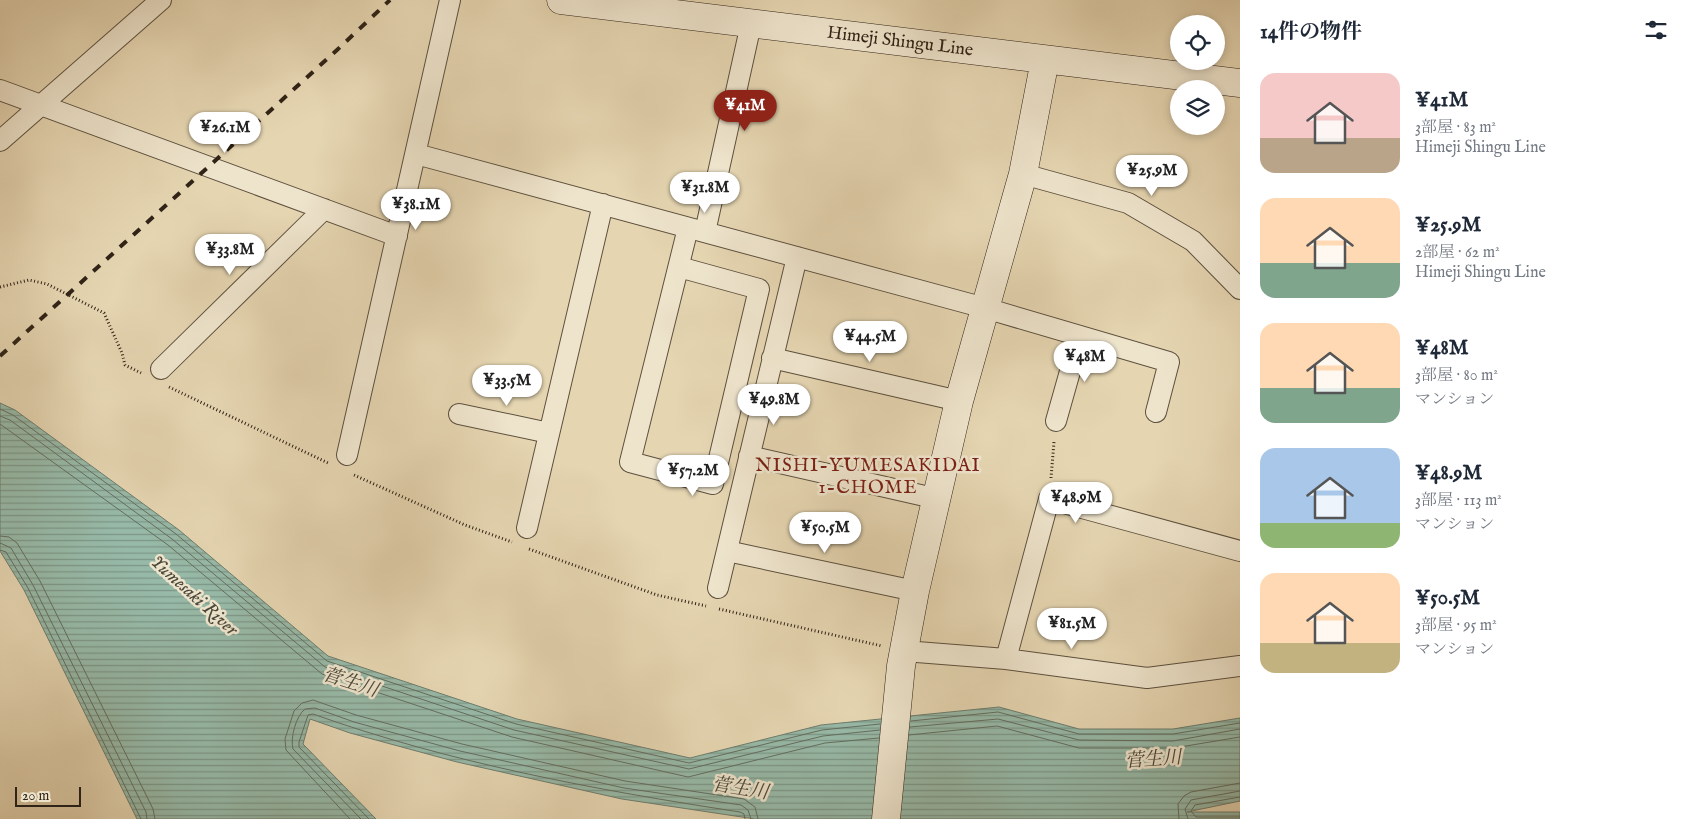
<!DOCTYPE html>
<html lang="ja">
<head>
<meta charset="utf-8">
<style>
  body { margin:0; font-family:"IM FELL English","Noto Serif JP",serif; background:#f6f6f7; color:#1f2937; height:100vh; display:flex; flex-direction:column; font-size:19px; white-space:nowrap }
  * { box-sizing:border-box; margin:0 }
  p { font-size:16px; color:#747a83 }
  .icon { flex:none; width:28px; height:28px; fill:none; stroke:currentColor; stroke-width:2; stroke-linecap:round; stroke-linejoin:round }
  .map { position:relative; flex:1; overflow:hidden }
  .sheet { display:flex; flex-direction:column; background:#fff; width:450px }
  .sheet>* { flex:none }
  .buttons { position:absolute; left:1170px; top:15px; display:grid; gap:10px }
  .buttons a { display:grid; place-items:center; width:55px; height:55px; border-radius:50%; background:#fff; box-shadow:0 2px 8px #0003; font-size:25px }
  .scale { position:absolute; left:15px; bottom:12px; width:66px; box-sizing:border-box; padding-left:5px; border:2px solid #302317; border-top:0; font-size:14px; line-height:18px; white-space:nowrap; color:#302317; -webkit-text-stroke:4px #eee4cc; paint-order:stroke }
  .price { position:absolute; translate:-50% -42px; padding:0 11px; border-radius:18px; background:#fff; color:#222; font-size:16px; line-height:32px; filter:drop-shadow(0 1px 2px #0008) }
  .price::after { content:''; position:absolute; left:50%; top:30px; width:15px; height:11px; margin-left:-8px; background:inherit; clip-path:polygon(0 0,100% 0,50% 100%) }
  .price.selected { background:#8f2418; color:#fff }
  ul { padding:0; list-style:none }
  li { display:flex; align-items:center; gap:15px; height:125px; padding:0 20px }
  li span { display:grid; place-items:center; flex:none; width:140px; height:100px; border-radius:15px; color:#555 }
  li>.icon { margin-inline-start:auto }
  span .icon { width:60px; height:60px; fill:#fffc; stroke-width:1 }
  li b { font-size:21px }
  h2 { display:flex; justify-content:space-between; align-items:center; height:60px; padding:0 20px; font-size:21px }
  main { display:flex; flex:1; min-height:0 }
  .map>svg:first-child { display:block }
  .water { fill:url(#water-rules); stroke:#6e7d6d }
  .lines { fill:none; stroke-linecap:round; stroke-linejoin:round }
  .shore { stroke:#646e5f; stroke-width:1 }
  .street-casing { stroke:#5d503e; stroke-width:22 }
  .secondary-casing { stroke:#302317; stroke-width:29 }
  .path { stroke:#302317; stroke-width:3; stroke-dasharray:1 2.5; stroke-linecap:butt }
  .street { stroke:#eee4cc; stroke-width:20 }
  .secondary { stroke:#eee4cc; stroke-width:28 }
  .rail { stroke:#302317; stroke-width:4; stroke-dasharray:9 9; stroke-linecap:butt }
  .labels { text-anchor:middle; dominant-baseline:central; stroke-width:5; stroke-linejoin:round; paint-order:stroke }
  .street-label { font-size:18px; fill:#302317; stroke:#eee4cc }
  .neighbourhood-label { font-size:19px; letter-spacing:1px; fill:#7a1f14; stroke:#eee4cc }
  .water-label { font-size:19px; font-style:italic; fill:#4a483b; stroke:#eee4cc }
</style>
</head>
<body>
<main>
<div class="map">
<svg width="1240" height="819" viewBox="0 0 1240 819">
  <defs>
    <pattern id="water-rules" width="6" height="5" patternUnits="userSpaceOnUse" patternTransform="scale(1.25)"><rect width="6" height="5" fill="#97b9a7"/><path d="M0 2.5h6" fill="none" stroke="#7c9687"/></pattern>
  </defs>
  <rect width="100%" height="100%" fill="#e5d5b1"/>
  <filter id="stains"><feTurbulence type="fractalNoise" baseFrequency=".004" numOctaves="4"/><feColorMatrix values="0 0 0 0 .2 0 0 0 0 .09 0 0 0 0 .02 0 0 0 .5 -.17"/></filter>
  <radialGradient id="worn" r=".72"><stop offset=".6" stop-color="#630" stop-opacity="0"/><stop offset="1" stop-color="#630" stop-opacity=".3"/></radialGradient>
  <path class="water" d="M0 403 15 410 179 530 328 656 517 719 690 758 821 725 999 707 1079 729H1173L1240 718V801L1187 812H1240V819H755L622 799 457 762 350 733 310 719 303 744 376 819H137L24 590 0 551Z"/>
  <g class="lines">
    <path class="shore" d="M0 409 13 415 176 534 327 661 516 724 689 763 822 730 880 724
      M0 416 10 420 172 539 325 667 514 730 689 769 823 736 880 730
      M0 424 168 545 322 674 512 737 688 777 825 743 879 738
      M0 536 9 537 17 543 40 581 153 809 155 819
      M0 543 11 548 33 585 146 812 147 819
      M0 550 6 552 28 588 141 819
      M911 721 998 712 1079 734H1173L1240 723
      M910 727 998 719 1079 740 1173 741 1240 729
      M909 735 997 726 1079 748H1174L1240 737
      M1240 797 1195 805 1191 811 1196 817H1240
      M350 819 286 750 285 739 294 711 302 703 313 700 356 715 462 744 625 781 744 799 755 807 758 819
      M361 819 293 749C290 738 296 716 305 709L315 708 354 722 460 751 624 788 741 805 748 810 751 819
      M369 819 299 747V742L308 715 313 714C450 763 596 790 740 812L744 814 745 819
      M1179 819 1178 804 1184 796 1191 792 1240 783
      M1188 819 1185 809 1191 800 1240 791"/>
    <defs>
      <path id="street" d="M0 90 397 236
        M0 141 161 0
        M416 154 985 308 1169 362 1156 412
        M1023 174 1128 203 1193 241 1240 289
        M705 232 751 24
        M679 267 759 289 713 484 630 462 688 228
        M772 358 959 401
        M161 369 324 209
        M459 414 549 433
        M1056 421 1080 336
        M347 455 450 0
        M749 456 938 499
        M527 528 603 204
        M727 551 915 591
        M718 588 797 257
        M904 651 1006 659 1147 678 1240 666
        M1006 659 1049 499 1240 551"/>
      <path id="secondary" d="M561 0 1240 83
        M886 819 901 666 915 591 959 401 1023 174 1045 60"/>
    </defs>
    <use href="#street" class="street-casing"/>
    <use href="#secondary" class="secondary-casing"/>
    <path class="path" d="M0 287 29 280 47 284 104 313 122 353 125 365 141 373
      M169 387 328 463
      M354 475 465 525 512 542
      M1051 478 1054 442
      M529 549 657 595 706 606
      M719 609 882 646"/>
    <use href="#street" class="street"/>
    <use href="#secondary" class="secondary"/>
    <path class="rail" d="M0 356 337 50 390 0"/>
  </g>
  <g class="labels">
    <g class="street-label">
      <text transform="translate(900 42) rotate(7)">Himeji Shingu Line</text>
    </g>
    <g class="neighbourhood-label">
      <text x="868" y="466">NISHI-YUMESAKIDAI<tspan x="868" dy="22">1-CHOME</tspan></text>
    </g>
    <g class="water-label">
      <text transform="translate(194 596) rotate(42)">Yumesaki River</text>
      <text transform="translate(350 683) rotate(18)">菅生川</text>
      <text transform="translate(1153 760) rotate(-4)">菅生川</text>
      <text transform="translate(740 789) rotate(9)">菅生川</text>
    </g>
  </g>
  <rect width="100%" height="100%" filter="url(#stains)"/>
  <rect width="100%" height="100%" fill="url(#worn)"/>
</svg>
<div class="buttons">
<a><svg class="icon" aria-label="locate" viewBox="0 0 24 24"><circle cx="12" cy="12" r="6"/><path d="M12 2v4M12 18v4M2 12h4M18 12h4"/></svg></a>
<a><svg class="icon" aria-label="layers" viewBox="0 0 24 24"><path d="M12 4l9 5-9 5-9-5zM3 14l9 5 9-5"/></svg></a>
</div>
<div class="scale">20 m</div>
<b class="price selected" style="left:745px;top:132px">¥41M</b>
<b class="price" style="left:225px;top:154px">¥26.1M</b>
<b class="price" style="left:1152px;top:197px">¥25.9M</b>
<b class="price" style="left:705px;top:214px">¥31.8M</b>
<b class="price" style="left:416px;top:231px">¥38.1M</b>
<b class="price" style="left:230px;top:276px">¥33.8M</b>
<b class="price" style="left:870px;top:363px">¥44.5M</b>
<b class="price" style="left:1085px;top:383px">¥48M</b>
<b class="price" style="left:507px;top:407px">¥33.5M</b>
<b class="price" style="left:774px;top:426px">¥49.8M</b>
<b class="price" style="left:693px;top:497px">¥57.2M</b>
<b class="price" style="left:1076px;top:524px">¥48.9M</b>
<b class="price" style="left:825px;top:554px">¥50.5M</b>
<b class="price" style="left:1072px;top:650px">¥81.5M</b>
</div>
<section class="sheet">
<h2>14件の物件<svg class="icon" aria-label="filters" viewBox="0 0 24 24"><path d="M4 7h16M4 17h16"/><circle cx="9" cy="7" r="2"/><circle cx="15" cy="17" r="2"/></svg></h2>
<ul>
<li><span style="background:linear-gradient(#f6c9c9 65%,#b9a48a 0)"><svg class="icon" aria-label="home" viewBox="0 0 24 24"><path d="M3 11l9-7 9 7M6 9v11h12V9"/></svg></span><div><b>¥41M</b><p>3部屋 · 83 m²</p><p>Himeji Shingu Line</p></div></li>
<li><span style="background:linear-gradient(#ffd9b3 65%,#7fa58c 0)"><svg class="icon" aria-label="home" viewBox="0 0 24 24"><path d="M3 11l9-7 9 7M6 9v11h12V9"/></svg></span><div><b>¥25.9M</b><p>2部屋 · 62 m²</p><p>Himeji Shingu Line</p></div></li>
<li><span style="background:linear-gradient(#ffd9b3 65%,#7fa58c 0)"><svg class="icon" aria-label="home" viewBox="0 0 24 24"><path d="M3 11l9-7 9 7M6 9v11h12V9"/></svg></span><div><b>¥48M</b><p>3部屋 · 80 m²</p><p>マンション</p></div></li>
<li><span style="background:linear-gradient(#a9c7e8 75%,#8fb573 0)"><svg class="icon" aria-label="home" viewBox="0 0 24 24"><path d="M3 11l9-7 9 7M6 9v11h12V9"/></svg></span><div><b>¥48.9M</b><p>3部屋 · 113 m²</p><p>マンション</p></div></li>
<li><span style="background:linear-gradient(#ffd9b3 70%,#c2b280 0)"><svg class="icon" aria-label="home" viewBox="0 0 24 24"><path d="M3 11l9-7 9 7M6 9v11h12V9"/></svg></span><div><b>¥50.5M</b><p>3部屋 · 95 m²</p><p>マンション</p></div></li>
</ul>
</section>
</main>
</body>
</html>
